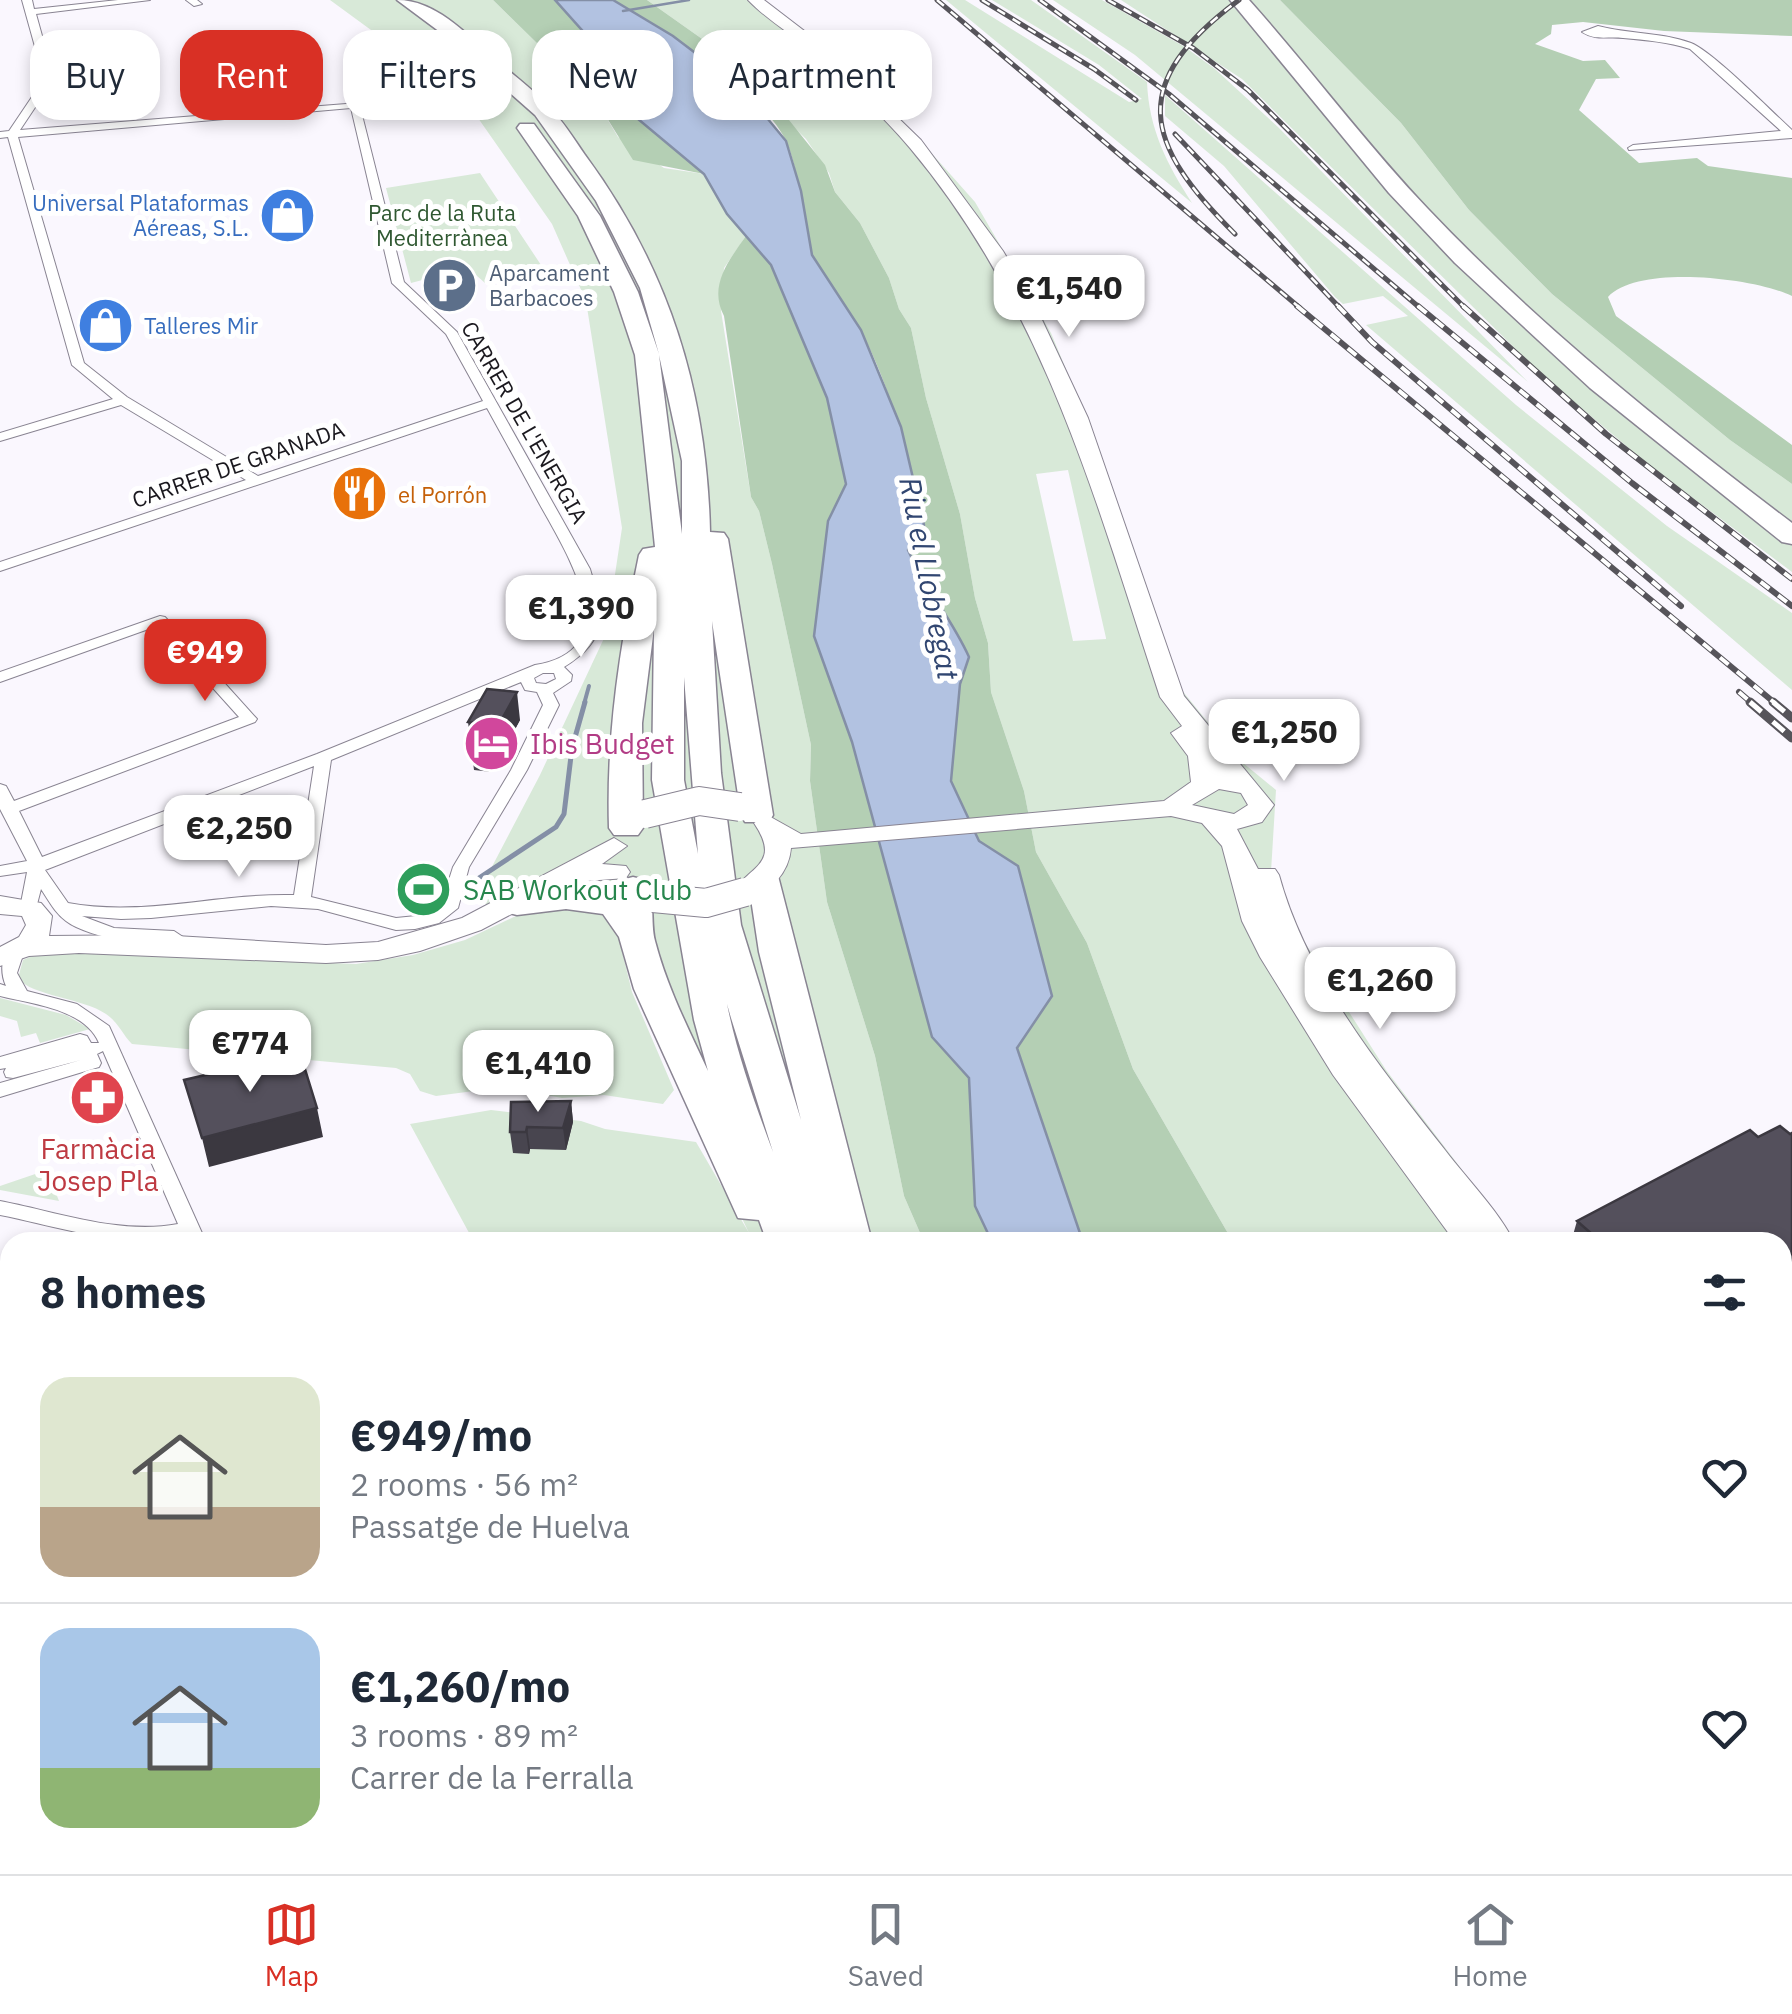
<!DOCTYPE html>
<html lang="en">
<head>
<meta charset="utf-8">
<style>
  body { margin:0; font-family:"IBM Plex Sans",sans-serif; background:#f2f2f3; color:#1f2937; height:100vh; display:flex; flex-direction:column; font-size:38px; white-space:nowrap }
  * { box-sizing:border-box; margin:0 }
  p { font-size:32px; color:#747a83 }
  .icon { flex:none; width:55px; height:55px; fill:none; stroke:currentColor; stroke-width:2; stroke-linecap:round; stroke-linejoin:round }
  .map { position:relative; flex:1; overflow:hidden }
  .sheet { position:absolute; left:0px; top:1232px; width:1792px; height:642px; display:flex; flex-direction:column; background:#fff; border-radius:30px 30px 0 0; box-shadow:0 5px 15px #0003 }
  .sheet>* { flex:none }
  .top-card { position:absolute; left:30px; top:30px; width:1000px; height:90px; display:flex; gap:20px }
  .price { position:absolute; translate:-50% -85px; padding:0 22px; border-radius:20px; background:#fff; color:#222; font-size:32px; line-height:65px; filter:drop-shadow(0 2px 5px #0008) }
  .price::after { content:''; position:absolute; left:50%; top:60px; width:30px; height:22px; margin-left:-15px; background:inherit; clip-path:polygon(0 0,100% 0,50% 100%) }
  .price.current { background:#d93025; color:#fff }
  ul { padding:0; list-style:none }
  li { display:flex; align-items:center; gap:30px; height:250px; padding:0 40px }
  li+li { border-top:2px solid #e0e1e3 }
  li span { display:grid; place-items:center; flex:none; width:280px; height:200px; border-radius:30px; color:#555 }
  li>.icon { margin-inline-start:auto }
  span .icon { width:120px; height:120px; fill:#fffc; stroke-width:1 }
  li b { font-size:42px }
  h2 { display:flex; justify-content:space-between; align-items:center; height:120px; padding:0 40px; font-size:42px }
  .chip { padding:0 35px; border-radius:30px; background:#fff; box-shadow:0 5px 15px #0003; font-size:35px; line-height:90px }
  .chip.current { background:#d93025; color:#fff }
  .tab-bar { display:flex; justify-content:space-around; align-items:center; height:140px; border-top:2px solid #e0e1e3; background:#fff; font-size:28px; color:#747a83 }
  .tab-bar a { display:grid; justify-items:center; gap:5px }
  .tab-bar .current { color:#d93025 }
  .map>svg:first-child { display:block }
  .green { fill:#d8e9d8; fill-rule:evenodd }
  .forest { fill:#b4cfb4 }
  .water { fill:#b2c2e1; stroke:#848fa6; stroke-width:2.5 }
  .lines { fill:none; stroke-linecap:round; stroke-linejoin:round }
  .stream-far2 { stroke:#848fa6; stroke-width:2.5 }
  .stream-far1 { stroke:#848fa6; stroke-width:4 }
  .stream { stroke:#848fa6; stroke-width:5 }
  .street-casing { stroke:#898492; stroke-width:2 }
  .secondary-casing { stroke:#898492; stroke-width:2 }
  .highway-casing { stroke:#898492; stroke-width:3 }
  .street { fill:#fff; fill-rule:evenodd }
  .secondary { fill:#fff; fill-rule:evenodd }
  .highway { fill:#fff; fill-rule:evenodd }
  .rail-far2-casing { stroke:#56545a; stroke-width:5 }
  .rail-far1-casing { stroke:#56545a; stroke-width:6 }
  .rail-casing { stroke:#56545a; stroke-width:9 }
  .rail-far2 { stroke:#fff; stroke-width:2.5; stroke-dasharray:9; stroke-linecap:butt }
  .rail-far1 { stroke:#fff; stroke-width:4; stroke-dasharray:11; stroke-linecap:butt }
  .rail { stroke:#fff; stroke-width:5; stroke-dasharray:15; stroke-linecap:butt }
  .secondary-bridge-casing { stroke:#898492; stroke-width:30; stroke-linecap:butt }
  .secondary-bridge { stroke:#fff; stroke-width:28 }
  .wall { fill:#48454f }
  .shaded-wall { fill:#3b3840 }
  .building { fill:#54505c; stroke:#3b3840; stroke-width:2.5 }
  .labels { text-anchor:middle; dominant-baseline:central; stroke-width:10; stroke-linejoin:round; paint-order:stroke }
  .far-shop-label { font-size:22px; fill:#366cbe; stroke:#fff; text-anchor:end }
  .far-park-label { font-size:22px; fill:#2f5831; stroke:#fff }
  .far-service-label { font-size:22px; fill:#4e5e75; stroke:#fff; text-anchor:start }
  .far-street-label { font-size:22px; fill:#1a181e; stroke:#fff }
  .far-food-label { font-size:22px; fill:#c56008; stroke:#fff; text-anchor:start }
  .hotel-label { font-size:28px; fill:#b23c85; stroke:#fff; text-anchor:start }
  .leisure-label { font-size:28px; fill:#27864d; stroke:#fff; text-anchor:start }
  .health-label { font-size:28px; fill:#be3a42; stroke:#fff }
  .water-label { font-size:30px; font-style:italic; fill:#314671; stroke:#fff }
</style>
</head>
<body>
<div class="map">
<svg width="1792" height="1874" viewBox="0 0 1792 1874">
  <rect width="100%" height="100%" fill="#faf7fe"/>
  <path class="green" d="M330 0H493L597 102 618 137 664 168 704 174 746 236 724 268 721 311 751 497 759 511 772 564 811 745 810 781 827 902 875 1056 904 1196 924 1242H753L750 1236 727 1242H474L410 1124 491 1110 581 1121 605 1129 696 1142 749 1233 683 1096 616 916 605 909 618 935 632 992 674 1090 663 1104 604 1095 562 1098 504 1087 436 1096 420 1091 410 1074 396 1068 132 1044C122 1034 119 1023 106 1014 83 998 31 996 18 978L23 960 41 952 356 964 413 955 465 940 520 914 474 901 540 775 606 634 622 528 586 301 552 224 464 98Z
    M647 0H762L870 84 975 202 1051 333 1085 415 1172 678 1237 758 1276 790 1270 888 1386 1070 1517 1242H1233L1133 1069 1087 943 1036 852 1024 791 991 692 988 643 975 598 960 514 926 398 911 328 899 309 889 278 860 223 835 192 829 173 806 139 705 41ZM1068 470 1106 638V639L1073 641 1036 474Z
    M946 0H965L1129 102 1142 99 1099 65 992 0H1031L1147 82C1149 130 1167 164 1192 203Z
    M1053 0H1102L1185 47 1215 69 1278 127 1528 382 1135 55Z
    M1121 0H1280L1401 123 1469 210 1552 294 1730 440 1792 484V572L1650 466 1542 375 1242 79Z
    M1165 95 1516 405 1667 526 1792 613V690L1366 325 1408 316 1383 296 1343 304 1335 297 1224 166 1165 116Z
    M480 173 543 268 485 283 468 268 411 283 386 188Z
    M0 998 66 1015 90 1029 40 1043 36 1033 21 1037 17 1021 0 1016Z
    M47 1170 59 1201 0 1190V1186Z
    M1783 1520 1792 1530V1874H1745L1731 1865H1782Z
    M953 1865H1310L1315 1874H956Z"/>
  <path class="forest" d="M493 0H555L622 75 639 119 704 174 633 160 597 102Z
    M613 0H647L705 41 773 100 825 165 835 192 860 223 889 278 899 309 911 328 926 398 960 514 975 598 988 643 991 692 1024 791 1036 852 1087 943 1133 1069 1233 1242H1083L1017 1048 1052 996 951 781 960 684 969 657C952 619 925 588 908 549L924 525C908 458 893 392 861 331 847 305 821 282 811 254 799 219 802 179 787 143 763 90 662 30 613 0Z
    M1280 0H1792V36L1664 31 1583 22 1552 25 1551 34 1535 44 1583 61 1605 60 1620 78 1596 79 1579 110 1639 163 1697 158 1708 166 1792 178V296C1755 278 1638 264 1608 297L1616 316 1792 445V484L1730 440 1552 294 1469 210 1401 123Z
    M746 236 771 265 827 398 847 485 828 521 814 636 852 742 932 1037 969 1078 975 1206 992 1242H924L904 1196 875 1056 827 902 810 781 811 745 772 564 759 511 751 497 724 316C708 286 729 260 746 236Z
    M1310 1865H1462L1475 1874H1315Z
    M1629 1865H1731L1745 1874H1645Z"/>
  <path class="water" d="M555 0H613L673 36 744 90 786 141 801 191 812 255 861 330 901 427 924 525 908 550C925 588 952 619 969 657L960 684 951 781 979 841 1018 866 1052 996 1017 1048 1083 1242H992L975 1206 969 1078 932 1037 852 742 814 636 828 521 846 484 827 398 771 265 727 214 704 174 638 119 622 75Z
    M1462 1865H1629L1645 1874H1475Z"/>
  <g class="lines">
    <path class="stream-far2" d="M623 11 689 0"/>
    <path class="stream-far1" d="M584 704 589 686"/>
    <path class="stream" d="M479 887 476 880 556 827 564 814 572 748 585 702"/>
    <defs>
      <path id="street" d="M22 0H32L34 9 118 0H150L36 14 54 79 20 130 359 103 404 282 457 332 590 569C604 616 609 639 564 667L572 675 571 681 553 693 559 705 527 770 469 867 458 908 439 923 415 929 396 930 318 909 271 906 151 918 121 919 82 916 114 928 174 931 183 937C164 953 86 937 66 921 55 913 49 901 41 889L35 912H23L20 908 27 872 0 876V866L27 861 0 809V784L6 786 14 801 239 717 157 626 0 682V672L160 616 165 617 257 719 255 722 19 811 42 857 317 754 535 665C630 650 566 552 539 503 522 471 504 439 487 408L0 571V562L246 480 121 405 0 441V433L113 399 72 365 8 137 0 138V132L9 131 44 79ZM351 108 392 283 446 334 483 401 258 476 127 397 84 363 18 137ZM543 673H554L556 679 546 684 536 683 534 678ZM521 682 525 690 537 692 543 705 511 770 453 867 441 905 426 915 396 918 311 897 331 760ZM314 766 294 895C218 893 144 917 68 903L45 870Z
        M186 0H197L202 4 194 6Z
        M1598 26C1628 34 1661 32 1691 43 1712 51 1771 111 1792 130V138L1629 150 1628 148 1633 145 1781 131 1690 49C1668 42 1646 40 1623 38 1607 36 1596 41 1582 32Z
        M15 946 24 952 17 973 27 991 77 1004 109 1026 206 1242H186L184 1237C121 1249 61 1227 0 1215V1201C58 1212 119 1235 178 1224L103 1051 97 1054 101 1063 99 1067 0 1097V1083L81 1060 13 1078 6 1077 4 1072 6 1068 0 1069V1057L80 1034 87 1036 91 1043H99C85 1009 32 1004 0 996V984L6 986C0 973 0 951 15 946Z
        M0 1360 10 1363V1379L0 1376Z
        M10 1637V1658L0 1661V1640Z
        M10 1714V1736L0 1739V1717Z
        M251 1865H280L284 1874H255Z
        M324 1865H355L351 1874H320Z
        M548 1865H575L579 1874H552Z
        M624 1865H719L714 1874H619Z
        M891 1865H920L924 1874H895Z"/>
      <path id="secondary" d="M748 0H764L824 46 921 140 1003 251 1036 307 1088 418 1184 696 1274 805 1262 822 1237 829 1258 869H1275L1279 875C1307 978 1380 1067 1445 1150 1467 1179 1498 1210 1514 1242H1455L1333 1075 1260 957 1242 921 1222 846 1202 823 1171 816 791 848C789 873 770 893 746 899L733 891C752 865 781 863 754 823L767 815 801 834 1164 801 1191 782 1188 756 1171 733 1182 726 1160 697C1096 502 1045 309 910 148 882 115 846 81 813 52 792 34 767 20 748 0ZM1219 789 1241 793 1248 805 1234 814 1192 805Z
        M614 838 627 846 602 864 626 866 630 872 626 878 573 882 481 930 420 951 378 960 326 963 79 953 29 956 0 966V947L19 937 26 925 22 916 0 914V896L41 903 52 916 49 936 159 935 326 945 378 942 462 918Z
        M1782 1544 1792 1547V1620L1782 1616Z"/>
      <path id="highway" d="M397 0C435 0 464 32 492 56 510 73 532 88 549 107 563 121 574 139 585 155 669 269 707 391 710 532L724 533 728 539 773 815 769 822H745L741 815 712 621 721 773 741 925 801 1120 759 952 748 879 753 872 765 868 777 872 872 1242H767L759 1220 738 1218 634 989 619 937 603 914 566 909 517 915 505 912 500 904 505 896 566 887 616 895 621 880 633 877 645 880C656 897 650 922 655 941 667 987 688 1028 708 1071L694 1020 652 780 654 628 642 723 643 828 638 835H614L609 828C606 735 620 646 639 555L643 549 655 547 635 355 614 292 578 216 517 128 520 124H534L600 216 638 292 659 354 640 288 596 201 535 115 444 35ZM659 355 682 461V534ZM684 677 698 854 684 780ZM727 1004 731 1018 773 1152C755 1104 737 1054 727 1004Z
        M1230 0H1249C1310 68 1365 143 1428 209 1538 325 1664 426 1792 523V544L1782 542 1590 388 1455 263 1389 193Z
        M1087 1865H1193L1197 1874H1091Z"/>
    </defs>
    <use href="#street" class="street-casing"/>
    <use href="#secondary" class="secondary-casing"/>
    <use href="#highway" class="highway-casing"/>
    <use href="#street" class="street"/>
    <use href="#secondary" class="secondary"/>
    <use href="#highway" class="highway"/>
    <defs>
      <path id="rail-far2" d="M937 0 1300 308
        M982 0 1094 69 1136 100
        M1040 0 1169 94 1420 308
        M1108 0 1193 48 1248 90 1465 308
        M1175 134 1340 308
        M1235 234C1143 143 1127 83 1239 0"/>
      <path id="rail-far1" d="M1297 306 1776 704
        M1338 306 1372 342 1681 606
        M1418 306 1632 483 1792 606
        M1463 306 1606 434 1792 579
        M1739 692 1753 704"/>
      <path id="rail" d="M1750 702 1792 738
        M1773 702 1792 718"/>
    </defs>
    <use href="#rail-far2" class="rail-far2-casing"/>
    <use href="#rail-far1" class="rail-far1-casing"/>
    <use href="#rail" class="rail-casing"/>
    <use href="#rail-far2" class="rail-far2"/>
    <use href="#rail-far1" class="rail-far1"/>
    <use href="#rail" class="rail"/>
    <defs>
      <path id="secondary-bridge" d="M645 814 699 801 740 807
        M653 898 706 903 745 892"/>
    </defs>
    <use href="#secondary-bridge" class="secondary-bridge-casing"/>
    <use href="#secondary-bridge" class="secondary-bridge"/>
  </g>
  <path class="wall" d="M520 720 492 772 474 770 468 722Z
    M571 1101 573 1122 566 1150 530 1149 529 1154 513 1153 510 1132Z
    M1792 1133V1439L1782 1431V1242H1571L1577 1221 1758 1137Z"/>
  <path class="shaded-wall" d="M517 692 520 720 492 772 488 744Z
    M571 1101 573 1122 566 1150 563 1128Z
    M317 1108 323 1137 209 1167 202 1138Z
    M527 1127 530 1149 529 1154 526 1132Z"/>
  <path class="building" d="M487 689 517 692 488 744 470 742 481 724 468 722Z
    M300 1053 317 1108 202 1138 184 1080Z
    M571 1101 563 1128 527 1127 526 1132H510L511 1102Z
    M1780 1126 1790 1134 1792 1133V1410L1782 1401V1242H1601L1577 1221 1750 1130 1758 1137Z"/>
  <defs>
    <symbol id="shop-disc" viewBox="-11 -11 22 22"><circle r="9.5" fill="#3f7fe0" stroke="#fff"/><path d="M-5-2.5h2.3a2.7 3.5 0 0 1 5.4 0H5L5.5 6h-11ZM-1.5-2.5h3a1.5 2.3 0 0 0-3 0Z" fill="#fff"/></symbol>
    <symbol id="parking-disc" viewBox="-11 -11 22 22"><circle r="9.5" fill="#5c6f8a" stroke="#fff"/><path d="M-3.5-5.5H1a3.5 3.5 0 0 1 0 7H-1V5.5H-3.5ZM-1-3.4V-.6H.8a1.4 1.4 0 0 0 0-2.8Z" fill="#fff"/></symbol>
    <symbol id="restaurant-disc" viewBox="-11 -11 22 22"><circle r="9.5" fill="#e8710a" stroke="#fff"/><path d="M-5-6h1v4h1v-4h1v4h1v-4h1v5L-1.5 .5V6h-2V.5L-5-1ZM5-6V6H3V1.5H1.5Q1.5-4 5-6Z" fill="#fff"/></symbol>
    <symbol id="hotel-disc" viewBox="-11 -11 22 22"><circle r="9.5" fill="#d1479c" stroke="#fff"/><path d="M-6-4.5h1.5V1H6V5H4.5V3h-9V5H-6ZM-4 0a1.8 1.8 0 1 1 3.6 0ZM.5 0V-2.5h3Q6-2.5 6 0Z" fill="#fff"/></symbol>
    <symbol id="stadium-disc" viewBox="-11 -11 22 22"><circle r="9.5" fill="#2e9e5b" stroke="#fff"/><path d="M0-5a6.5 5 0 1 0 0 10a6.5 5 0 1 0 0-10ZM-3.5-1.8h7v3.6h-7Z" fill="#fff"/></symbol>
    <symbol id="pharmacy-disc" viewBox="-11 -11 22 22"><circle r="9.5" fill="#e0444e" stroke="#fff"/><path d="M-2-6h4v4h4v4h-4v4h-4v-4h-4v-4h4Z" fill="#fff"/></symbol>
  </defs>
  <g fill-rule="evenodd">
    <use href="#shop-disc" x="256" y="184" width="63" height="63"/>
    <use href="#parking-disc" x="418" y="254" width="63" height="63"/>
    <use href="#shop-disc" x="74" y="294" width="63" height="63"/>
    <use href="#restaurant-disc" x="328" y="462" width="63" height="63"/>
    <use href="#hotel-disc" x="460" y="712" width="63" height="63"/>
    <use href="#stadium-disc" x="392" y="858" width="63" height="63"/>
    <use href="#pharmacy-disc" x="66" y="1066" width="63" height="63"/>
  </g>
  <g class="labels">
    <g class="far-shop-label">
      <text x="249" y="202">Universal Plataformas<tspan x="249" dy="25">Aéreas, S.L.</tspan></text>
      <text x="144" y="325" text-anchor="start">Talleres Mir</text>
    </g>
    <g class="far-park-label">
      <text x="442" y="212">Parc de la Ruta<tspan x="442" dy="25">Mediterrànea</tspan></text>
    </g>
    <g class="far-service-label">
      <text x="489" y="272">Aparcament<tspan x="489" dy="25">Barbacoes</tspan></text>
    </g>
    <g class="far-street-label">
      <text transform="translate(525 422) rotate(60)">CARRER DE L'ENERGIA</text>
      <text transform="translate(238 464) rotate(-19)">CARRER DE GRANADA</text>
    </g>
    <g class="far-food-label">
      <text x="398" y="494">el Porrón</text>
    </g>
    <g class="hotel-label">
      <text x="530" y="743">Ibis Budget</text>
    </g>
    <g class="leisure-label">
      <text x="463" y="889">SAB Workout Club</text>
    </g>
    <g class="health-label">
      <text x="98" y="1148">Farmàcia<tspan x="98" dy="32">Josep Pla</tspan></text>
    </g>
    <g class="water-label">
      <text transform="translate(930 578) rotate(79)">Riu el Llobregat</text>
    </g>
  </g>
</svg>
<b class="price" style="left:1069px;top:340px">€1,540</b>
<b class="price" style="left:581px;top:660px">€1,390</b>
<b class="price current" style="left:205px;top:704px">€949</b>
<b class="price" style="left:1284px;top:784px">€1,250</b>
<b class="price" style="left:239px;top:880px">€2,250</b>
<b class="price" style="left:1380px;top:1032px">€1,260</b>
<b class="price" style="left:250px;top:1095px">€774</b>
<b class="price" style="left:538px;top:1115px">€1,410</b>
<div class="top-card">
<a class="chip">Buy</a>
<a class="chip current">Rent</a>
<a class="chip">Filters</a>
<a class="chip">New</a>
<a class="chip">Apartment</a>
</div>
<section class="sheet">
<h2>8 homes<svg class="icon" aria-label="filters" viewBox="0 0 24 24"><path d="M4 7h16M4 17h16"/><circle cx="9" cy="7" r="2"/><circle cx="15" cy="17" r="2"/></svg></h2>
<ul>
<li><span style="background:linear-gradient(#dfe7d0 65%,#b9a48a 0)"><svg class="icon" aria-label="home" viewBox="0 0 24 24"><path d="M3 11l9-7 9 7M6 9v11h12V9"/></svg></span><div><b>€949/mo</b><p>2 rooms · 56 m²</p><p>Passatge de Huelva</p></div><svg class="icon" aria-label="heart" viewBox="0 0 24 24"><path d="M12 20l-8-8c-3-5 5-10 8-4 3-6 11-1 8 4z"/></svg></li>
<li><span style="background:linear-gradient(#a9c7e8 70%,#8fb573 0)"><svg class="icon" aria-label="home" viewBox="0 0 24 24"><path d="M3 11l9-7 9 7M6 9v11h12V9"/></svg></span><div><b>€1,260/mo</b><p>3 rooms · 89 m²</p><p>Carrer de la Ferralla</p></div><svg class="icon" aria-label="heart" viewBox="0 0 24 24"><path d="M12 20l-8-8c-3-5 5-10 8-4 3-6 11-1 8 4z"/></svg></li>
</ul>
</section>
</div>
<nav class="tab-bar">
<a class="current"><svg class="icon" aria-label="map" viewBox="0 0 24 24"><path d="M3 6l6-2 6 2 6-2v14l-6 2-6-2-6 2zM9 4v14M15 6v14"/></svg>Map</a>
<a><svg class="icon" aria-label="saved" viewBox="0 0 24 24"><path d="M7 4h10v16l-5-4-5 4z"/></svg>Saved</a>
<a><svg class="icon" aria-label="home" viewBox="0 0 24 24"><path d="M3 11l9-7 9 7M6 9v11h12V9"/></svg>Home</a>
</nav>
</body>
</html>
